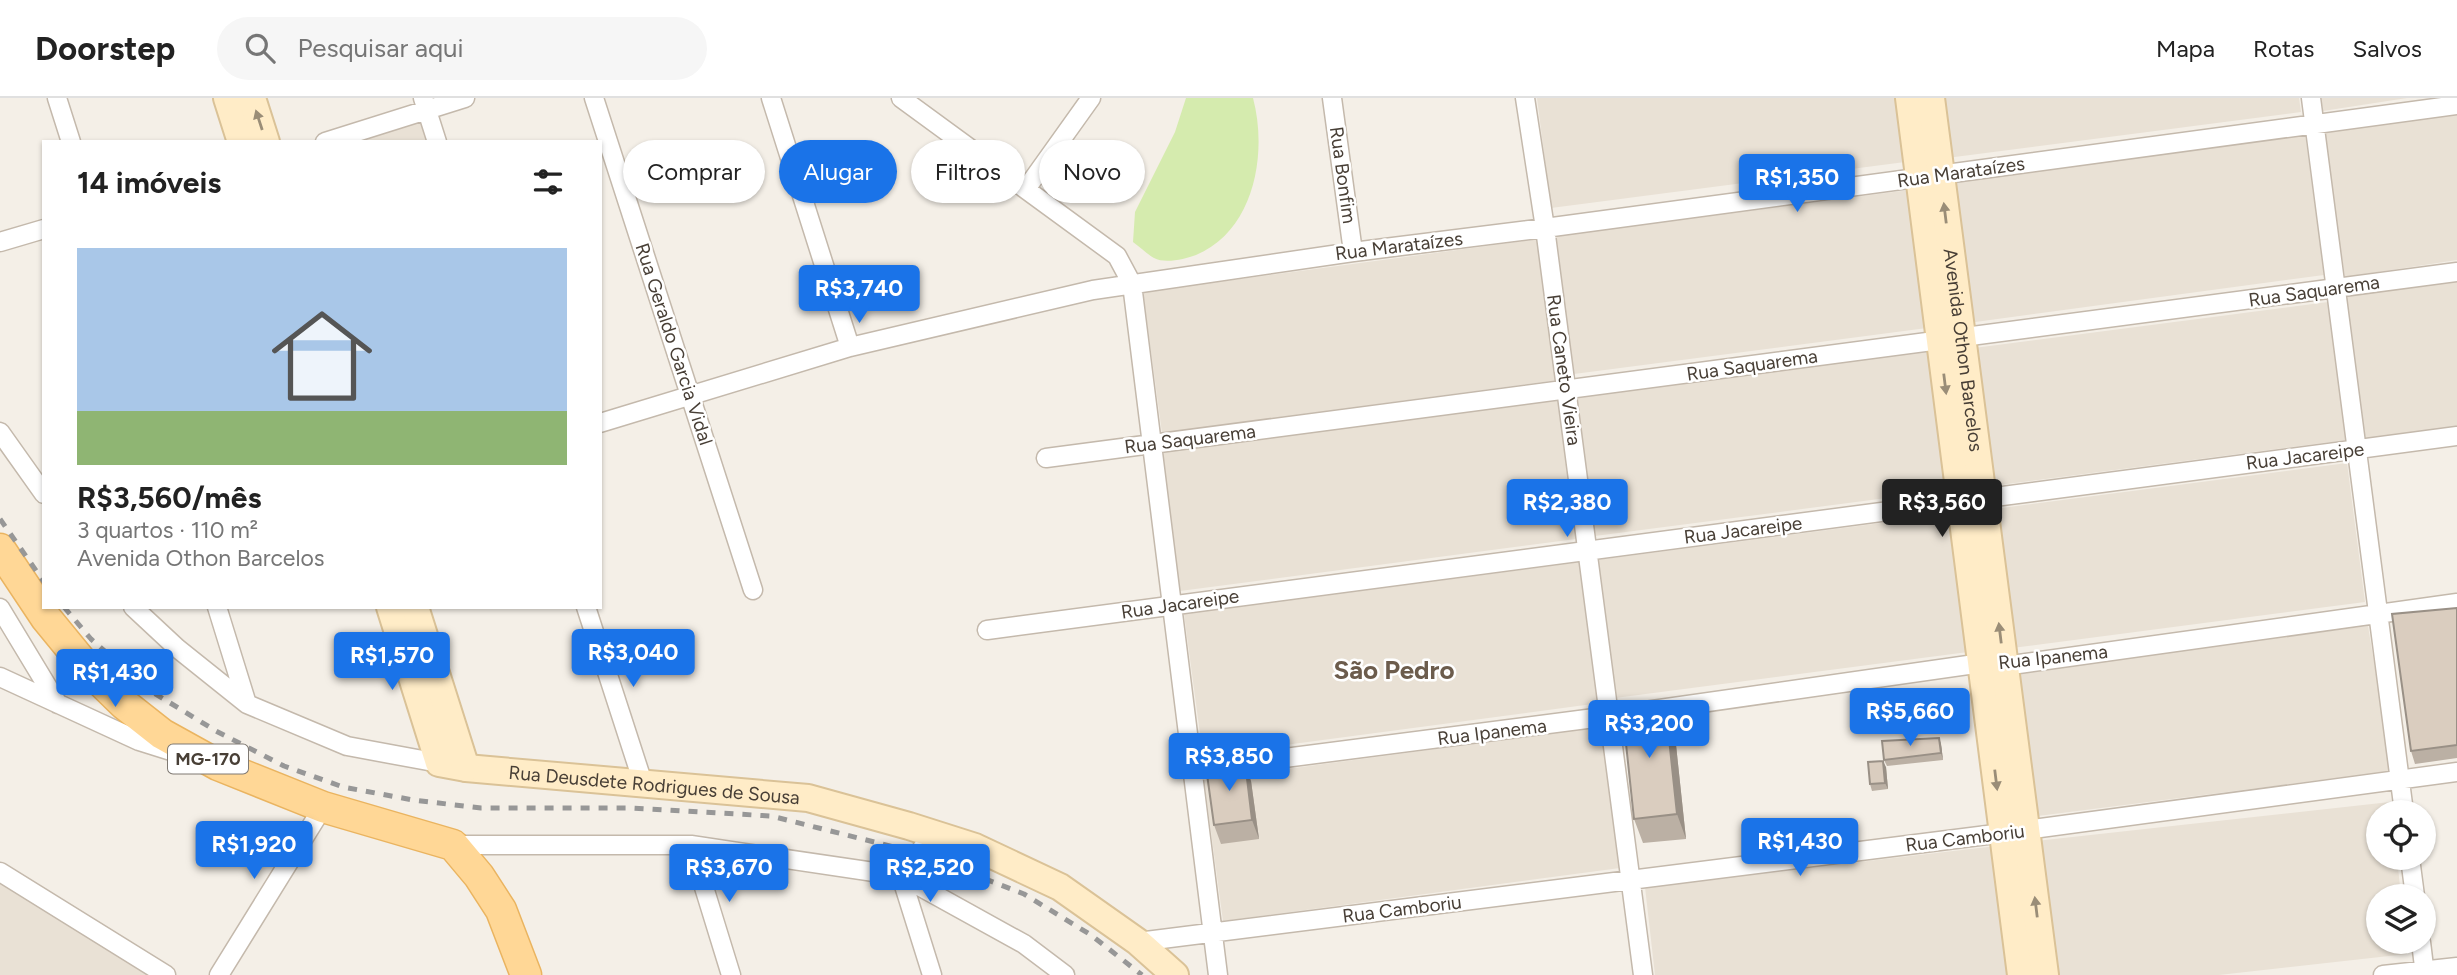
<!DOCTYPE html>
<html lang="pt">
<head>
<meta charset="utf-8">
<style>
  body { margin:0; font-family:Figtree,sans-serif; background:#f6f6f6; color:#222; height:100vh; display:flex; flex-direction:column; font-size:26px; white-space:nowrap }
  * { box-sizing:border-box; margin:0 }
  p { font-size:23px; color:#767676 }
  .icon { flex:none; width:38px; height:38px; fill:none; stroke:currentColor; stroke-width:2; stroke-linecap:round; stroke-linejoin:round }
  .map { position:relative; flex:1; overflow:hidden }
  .drawer { position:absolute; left:42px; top:42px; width:560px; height:469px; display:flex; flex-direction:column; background:#fff; border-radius:0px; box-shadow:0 2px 5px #0004 }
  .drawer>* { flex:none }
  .hud { position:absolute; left:623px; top:42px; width:665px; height:63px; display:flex; gap:14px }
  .tools { position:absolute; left:2366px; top:702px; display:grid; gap:14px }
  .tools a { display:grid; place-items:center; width:70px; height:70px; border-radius:50%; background:#fff; box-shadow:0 2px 5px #0004; font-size:35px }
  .price { position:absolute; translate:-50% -60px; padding:0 16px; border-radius:7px; background:#1a73e8; color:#fff; font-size:23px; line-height:46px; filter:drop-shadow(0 2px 4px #0008) }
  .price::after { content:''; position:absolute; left:50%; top:42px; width:21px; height:16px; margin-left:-10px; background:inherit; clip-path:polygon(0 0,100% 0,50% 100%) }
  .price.selected { background:#222; color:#fff }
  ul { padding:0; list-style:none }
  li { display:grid; align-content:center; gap:14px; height:371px; padding:0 35px }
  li+li { border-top:2px solid #e0e0e0 }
  li span { display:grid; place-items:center; height:217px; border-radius:0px; color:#555 }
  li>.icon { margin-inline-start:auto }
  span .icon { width:126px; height:126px; fill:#fffc; stroke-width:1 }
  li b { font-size:30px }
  h2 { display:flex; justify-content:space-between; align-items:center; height:84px; padding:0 35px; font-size:30px }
  .tag { padding:0 24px; border-radius:32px; background:#fff; box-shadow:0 2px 5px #0004; font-size:24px; line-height:63px }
  .tag.selected { background:#1a73e8; color:#fff }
  header { display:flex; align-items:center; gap:42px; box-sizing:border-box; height:98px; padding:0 35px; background:#fff; border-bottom:2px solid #e0e0e0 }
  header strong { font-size:33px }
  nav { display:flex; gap:38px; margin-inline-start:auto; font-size:24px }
  .search { width:490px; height:63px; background:#f6f6f6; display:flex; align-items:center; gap:18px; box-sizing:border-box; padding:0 24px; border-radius:38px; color:#767676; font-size:26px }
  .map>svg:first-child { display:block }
  .residential { fill:#e9e1d5 }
  .green { fill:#d5ebae }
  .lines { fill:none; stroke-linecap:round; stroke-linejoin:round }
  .street-casing { stroke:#c4b9ac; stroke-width:21 }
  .secondary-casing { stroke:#dac297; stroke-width:30 }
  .primary-casing { stroke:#eab460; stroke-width:33 }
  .street { stroke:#fff; stroke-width:18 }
  .secondary { stroke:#ffecc7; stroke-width:26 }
  .primary { stroke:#ffd796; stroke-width:30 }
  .rail { stroke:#979797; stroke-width:5; stroke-dasharray:9 9; stroke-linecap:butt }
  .wall { fill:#bbb0a4 }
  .shaded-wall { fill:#999086 }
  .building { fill:#dacdbf; stroke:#999086; stroke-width:2 }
  .oneway { fill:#9a8d77 }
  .labels { text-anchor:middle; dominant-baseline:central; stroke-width:5; stroke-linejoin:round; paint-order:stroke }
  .shield { fill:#fff; stroke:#7f7972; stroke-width:2 }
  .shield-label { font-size:18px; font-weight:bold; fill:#483f36 }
  .street-label { font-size:19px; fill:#483f36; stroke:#fff }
  .district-label { font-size:26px; font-weight:bold; fill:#6c5c4c; stroke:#fff }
</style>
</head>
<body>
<header>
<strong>Doorstep</strong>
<div class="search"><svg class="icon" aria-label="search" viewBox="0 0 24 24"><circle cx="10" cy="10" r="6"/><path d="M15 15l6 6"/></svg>Pesquisar aqui</div>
<nav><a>Mapa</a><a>Rotas</a><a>Salvos</a></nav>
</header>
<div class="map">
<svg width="2457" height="877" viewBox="0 0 2457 877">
  <rect width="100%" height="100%" fill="#f4efe7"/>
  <path class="residential" d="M1537 0H1897L1905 64 1551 110Z
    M1939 0H2299L2301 14 1947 60Z
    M2321 0H2407L2323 13Z
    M427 12 437 44H333Z
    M2457 13V162L2345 179 2323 34Z
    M2305 35 2324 177 1968 225 1949 82Z
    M1909 92 1927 230 1574 276 1556 138Z
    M1540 141 1558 282 1162 335 1143 194Z
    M2457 181V330L2366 343 2344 198Z
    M2328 204 2346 342 1992 388 1974 250Z
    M1930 253 1948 392 1595 438 1576 300Z
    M1557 299 1576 441 1180 493 1160 352Z
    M2347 365 2365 504 2012 550 1994 411Z
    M1950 416 1968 554 1615 600 1597 462Z
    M1581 464 1600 605 1203 658 1184 516Z
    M2368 528 2392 673 2031 719 2014 575Z
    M1601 629 1620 770 1223 823 1204 682Z
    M2390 704 2392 714H2378V760H2397L2401 798H2378V844H2406L2407 856 2219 877H2051L2036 743Z
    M1996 748 2011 877H1655L1645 789Z
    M0 785 149 877H0Z"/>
  <path class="green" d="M1186 0H1253C1268 56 1254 133 1196 157 1185 161 1165 166 1154 160 1147 156 1140 149 1133 144L1135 114 1175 34Z"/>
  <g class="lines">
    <defs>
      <path id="street" d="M57 0 71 44
        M423 0 437 44
        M594 0 753 492
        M771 0 850 249
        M901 0 1117 158 1132 186 1218 877
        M1332 0 1353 154
        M1525 0 1545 130 1643 877
        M2311 0 2404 714
        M325 44 465 0
        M1026 91 1091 0
        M0 144 44 131
        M600 325 850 249 1093 192 1353 154 1545 130 2457 7
        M0 334 44 396
        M1046 360 2457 174
        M133 509 177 550 247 606 347 648 439 665
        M217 509 247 606
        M586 509 643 685
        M0 510 58 606
        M987 532 2457 338
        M0 579 139 643 174 654
        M1192 672 1610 618 1982 565 2004 568 2457 505
        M453 747H691L901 778 1024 846 1065 877
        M691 747 731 877
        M2410 760 2415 798
        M0 774 166 877
        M1138 844 2003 735 2457 674
        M2421 844 2425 877
        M219 877 323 709
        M932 877 901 778 933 736
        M2383 877 2457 869"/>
      <g id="secondary">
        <path d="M227 0 241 44"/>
        <path d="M252 0 266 44"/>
        <path d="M1909 0 2021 877"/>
        <path id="s1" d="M1931 0 2045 877"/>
        <path id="s2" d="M390 509 439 665 466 670 808 700 909 728 975 749 1060 789 1138 844 1175 877"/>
        <path d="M415 509 466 670"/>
      </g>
      <path id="primary" d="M0 451 46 520 87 570 124 606 162 636 218 667 323 709 453 747 479 778 501 812 526 877"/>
    </defs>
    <use href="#street" class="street-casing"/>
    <use href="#secondary" class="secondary-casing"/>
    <use href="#primary" class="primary-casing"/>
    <use href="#street" class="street"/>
    <use href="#secondary" class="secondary"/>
    <use href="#primary" class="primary"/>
    <path class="rail" d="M0 421 44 484
      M64 509 91 541 149 592 216 633 284 668 343 689 413 702 481 710H631L771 718 918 755 1024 796 1091 837 1142 877"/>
  </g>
  <path class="wall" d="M2457 510V660L2415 666 2411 653Z
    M1674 628 1686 741 1643 745 1634 721Z
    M1939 640 1941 646 1943 662 1887 668 1884 662Z
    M1886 669 1888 691 1872 693 1870 686Z
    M1251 683 1259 741 1221 746 1214 727Z"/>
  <path class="shaded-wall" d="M1665 603 1674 628 1686 741 1677 716Z
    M1939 640 1941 646 1943 662 1941 655Z
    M1883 663 1886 669 1888 691 1885 685Z
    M1245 664 1251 683 1259 741 1252 722Z"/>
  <path class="building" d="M2457 510V647L2411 653 2392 516Z
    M1665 603 1677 716 1634 721 1622 608Z
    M1939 640 1941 655 1884 662 1882 643Z
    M1883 663 1885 685 1870 686 1868 664Z
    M1245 664 1252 722 1214 727 1206 669Z"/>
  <defs><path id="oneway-solid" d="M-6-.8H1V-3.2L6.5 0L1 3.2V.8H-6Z" transform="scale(1.75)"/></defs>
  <g class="oneway">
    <use href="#oneway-solid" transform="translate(259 22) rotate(-108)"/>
    <use href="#oneway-solid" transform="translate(1945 115) rotate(-97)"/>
    <use href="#oneway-solid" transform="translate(1945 286) rotate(83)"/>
    <use href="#oneway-solid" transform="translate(2000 535) rotate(-97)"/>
    <use href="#oneway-solid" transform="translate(1996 682) rotate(83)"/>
    <use href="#oneway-solid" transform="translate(2036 809) rotate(-97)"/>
  </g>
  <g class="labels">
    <rect class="shield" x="168" y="646.5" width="80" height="29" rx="5"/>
    <g class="shield-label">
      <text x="208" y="661">MG-170</text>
    </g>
    <g class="street-label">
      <text transform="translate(1961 74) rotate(-8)">Rua Marataízes</text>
      <text transform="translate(1343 77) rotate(82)">Rua Bonfim</text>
      <text transform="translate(1399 148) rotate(-7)">Rua Marataízes</text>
      <text transform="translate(2314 193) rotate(-8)">Rua Saquarema</text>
      <text transform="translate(674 246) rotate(72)">Rua Geraldo Garcia Vidal</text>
      <text stroke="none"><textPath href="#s1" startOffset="254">Avenida Othon Barcelos</textPath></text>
      <text transform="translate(1752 267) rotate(-8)">Rua Saquarema</text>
      <text transform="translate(1564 272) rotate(82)">Rua Caneto Vieira</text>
      <text transform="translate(1190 341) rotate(-7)">Rua Saquarema</text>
      <text transform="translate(2305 358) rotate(-7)">Rua Jacareipe</text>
      <text transform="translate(1743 432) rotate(-7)">Rua Jacareipe</text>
      <text transform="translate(1180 506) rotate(-8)">Rua Jacareipe</text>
      <text transform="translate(2053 559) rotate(-6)">Rua Ipanema</text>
      <text transform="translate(1492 634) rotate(-7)">Rua Ipanema</text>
      <text stroke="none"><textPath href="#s2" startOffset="380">Rua Deusdete Rodrigues de Sousa</textPath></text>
      <text transform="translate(1965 740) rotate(-7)">Rua Camboriu</text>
      <text transform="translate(1402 811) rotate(-7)">Rua Camboriu</text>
    </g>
    <g class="district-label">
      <text x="1394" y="572">São Pedro</text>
    </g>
  </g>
</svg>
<div class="tools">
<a><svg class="icon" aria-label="locate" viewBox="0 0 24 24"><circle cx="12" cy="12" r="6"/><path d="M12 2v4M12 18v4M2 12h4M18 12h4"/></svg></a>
<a><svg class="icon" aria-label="layers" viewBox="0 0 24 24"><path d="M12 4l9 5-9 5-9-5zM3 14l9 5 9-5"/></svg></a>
</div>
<b class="price" style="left:1797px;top:116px">R$1,350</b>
<b class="price" style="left:859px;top:227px">R$3,740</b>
<b class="price" style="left:1567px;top:441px">R$2,380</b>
<b class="price selected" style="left:1942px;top:441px">R$3,560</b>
<b class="price" style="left:633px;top:591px">R$3,040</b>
<b class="price" style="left:392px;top:594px">R$1,570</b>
<b class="price" style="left:115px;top:611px">R$1,430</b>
<b class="price" style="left:1910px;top:650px">R$5,660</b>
<b class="price" style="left:1649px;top:662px">R$3,200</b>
<b class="price" style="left:1229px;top:695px">R$3,850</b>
<b class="price" style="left:1800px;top:780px">R$1,430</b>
<b class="price" style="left:254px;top:783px">R$1,920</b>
<b class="price" style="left:729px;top:806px">R$3,670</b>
<b class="price" style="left:930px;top:806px">R$2,520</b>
<div class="hud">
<a class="tag">Comprar</a>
<a class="tag selected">Alugar</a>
<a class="tag">Filtros</a>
<a class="tag">Novo</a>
</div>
<section class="drawer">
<h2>14 imóveis<svg class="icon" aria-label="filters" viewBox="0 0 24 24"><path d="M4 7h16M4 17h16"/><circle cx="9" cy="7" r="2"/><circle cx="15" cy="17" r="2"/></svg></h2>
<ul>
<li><span style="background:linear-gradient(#a9c7e8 75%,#8fb573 0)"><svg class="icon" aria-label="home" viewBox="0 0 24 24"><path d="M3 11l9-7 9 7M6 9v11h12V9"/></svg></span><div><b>R$3,560/mês</b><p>3 quartos · 110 m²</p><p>Avenida Othon Barcelos</p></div></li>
</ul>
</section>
</div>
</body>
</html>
